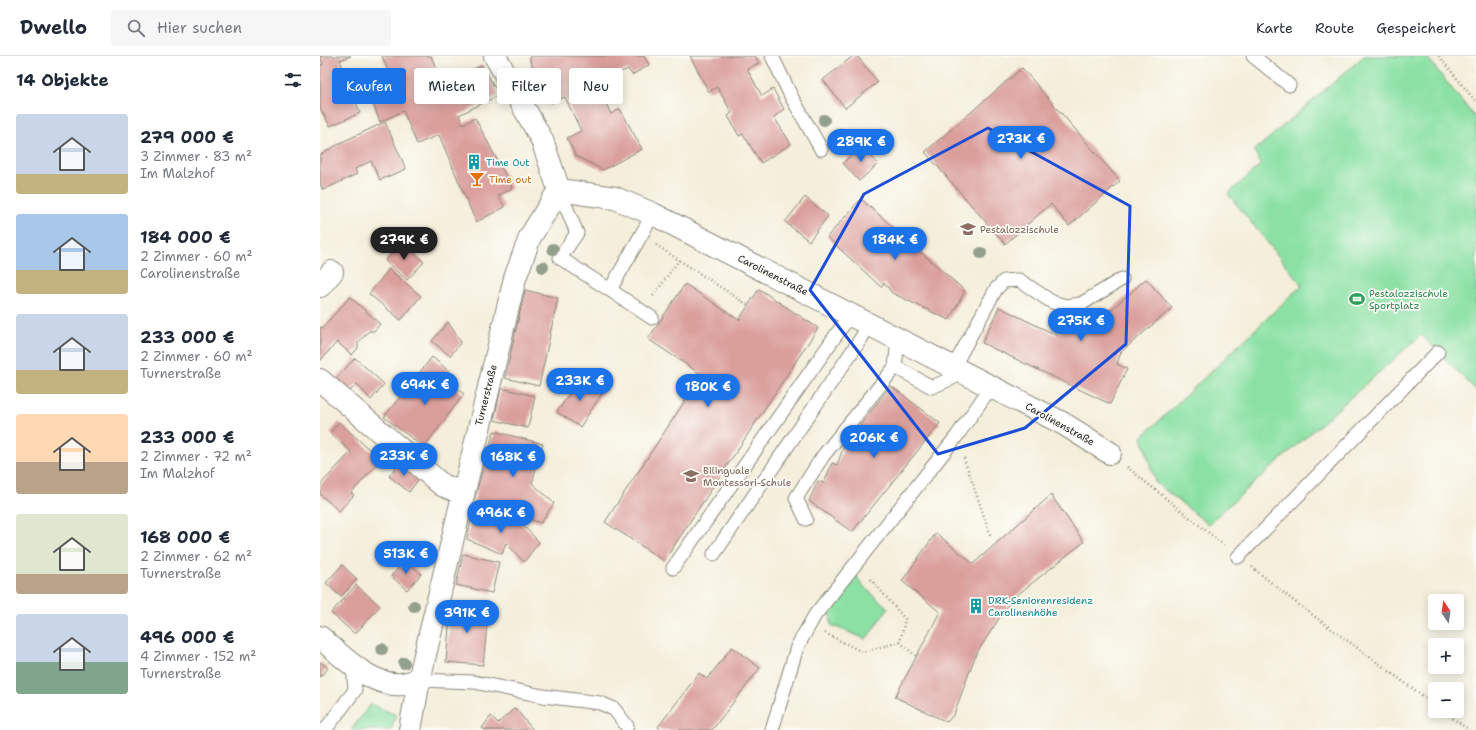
<!DOCTYPE html>
<html lang="de">
<head>
<meta charset="utf-8">
<style>
  body { margin:0; font-family:"Shantell Sans",sans-serif; background:#f6f6f7; color:#1f2937; height:100vh; display:flex; flex-direction:column; font-size:15px; white-space:nowrap }
  * { box-sizing:border-box; margin:0 }
  p { font-size:13px; color:#747a83 }
  .icon { flex:none; width:22px; height:22px; fill:none; stroke:currentColor; stroke-width:2; stroke-linecap:round; stroke-linejoin:round }
  .map { position:relative; flex:1; overflow:hidden }
  .details { display:flex; flex-direction:column; background:#fff; width:320px }
  .details>* { flex:none }
  .banner { position:absolute; left:12px; top:12px; width:380px; height:36px; display:flex; gap:8px }
  .needle { width:26px; rotate:347deg }
  .controls { position:absolute; left:1108px; top:538px; display:grid; gap:8px }
  .controls a { display:grid; place-items:center; width:36px; height:36px; border-radius:4px; background:#fff; box-shadow:0 2px 10px #0003; font-size:20px }
  .price { position:absolute; translate:-50% -34px; padding:0 9px; border-radius:14px; background:#1a73e8; color:#fff; font-size:13px; line-height:26px; filter:drop-shadow(0 1px 2px #0008) }
  .price::after { content:''; position:absolute; left:50%; top:24px; width:12px; height:9px; margin-left:-6px; background:inherit; clip-path:polygon(0 0,100% 0,50% 100%) }
  .price.on { background:#222; color:#fff }
  ul { padding:0; list-style:none }
  li { display:flex; align-items:center; gap:12px; height:100px; padding:0 16px }
  li span { display:grid; place-items:center; flex:none; width:112px; height:80px; border-radius:4px; color:#555 }
  li>.icon { margin-inline-start:auto }
  span .icon { width:48px; height:48px; fill:#fffc; stroke-width:1 }
  li b { font-size:17px }
  h2 { display:flex; justify-content:space-between; align-items:center; height:48px; padding:0 16px; font-size:17px }
  .chip { padding:0 14px; border-radius:4px; background:#fff; box-shadow:0 2px 10px #0003; font-size:14px; line-height:36px }
  .chip.on { background:#1a73e8; color:#fff }
  header { display:flex; align-items:center; gap:24px; box-sizing:border-box; height:56px; padding:0 20px; background:#fff; border-bottom:1px solid #e0e1e3 }
  header strong { font-size:19px }
  nav { display:flex; gap:22px; margin-inline-start:auto; font-size:14px }
  .search { width:280px; height:36px; background:#f6f6f7; display:flex; align-items:center; gap:10px; box-sizing:border-box; padding:0 14px; border-radius:4px; color:#747a83; font-size:15px }
  main { display:flex; flex:1; min-height:0 }
  .map>svg:first-child { display:block }
  .green { fill:#8be1a4; stroke:#547e60 }
  .building { fill:#da9f9b }
  .lines { fill:none; stroke-linecap:round; stroke-linejoin:round }
  .service-casing { stroke:#88857b; stroke-width:15 }
  .minor-casing { stroke:#88857b; stroke-width:24 }
  .path { stroke:#88857b; stroke-width:2.5; stroke-dasharray:1 3; stroke-linecap:butt }
  .service { stroke:#fff; stroke-width:13 }
  .minor { stroke:#fff; stroke-width:22 }
  .tree { fill:#93a08c }
  .marked { fill:none; stroke:#1d4ed8; stroke-width:3; stroke-linejoin:round }
  .labels { text-anchor:middle; dominant-baseline:central; stroke-width:3.5; stroke-linejoin:round; paint-order:stroke }
  .culture-label { font-size:10px; fill:#0d838f; stroke:#fdfcf7; text-anchor:start }
  .food-label { font-size:10px; fill:#c56008; stroke:#fdfcf7; text-anchor:start }
  .education-label { font-size:10px; fill:#785e54; stroke:#fdfcf7; text-anchor:start }
  .street-label { font-size:10px; fill:#1c1c1c; stroke:#fdfcf7 }
  .leisure-label { font-size:10px; fill:#27864d; stroke:#fdfcf7; text-anchor:start }
</style>
</head>
<body>
<header>
<strong>Dwello</strong>
<div class="search"><svg class="icon" aria-label="search" viewBox="0 0 24 24"><circle cx="10" cy="10" r="6"/><path d="M15 15l6 6"/></svg>Hier suchen</div>
<nav><a>Karte</a><a>Route</a><a>Gespeichert</a></nav>
</header>
<main>
<section class="details">
<h2>14 Objekte<svg class="icon" aria-label="filters" viewBox="0 0 24 24"><path d="M4 7h16M4 17h16"/><circle cx="9" cy="7" r="2"/><circle cx="15" cy="17" r="2"/></svg></h2>
<ul>
<li><span style="background:linear-gradient(#c9d6e8 75%,#c2b280 0)"><svg class="icon" aria-label="home" viewBox="0 0 24 24"><path d="M3 11l9-7 9 7M6 9v11h12V9"/></svg></span><div><b>279 000 €</b><p>3 Zimmer · 83 m²</p><p>Im Malzhof</p></div></li>
<li><span style="background:linear-gradient(#a9c7e8 70%,#c2b280 0)"><svg class="icon" aria-label="home" viewBox="0 0 24 24"><path d="M3 11l9-7 9 7M6 9v11h12V9"/></svg></span><div><b>184 000 €</b><p>2 Zimmer · 60 m²</p><p>Carolinenstraße</p></div></li>
<li><span style="background:linear-gradient(#c9d6e8 70%,#c2b280 0)"><svg class="icon" aria-label="home" viewBox="0 0 24 24"><path d="M3 11l9-7 9 7M6 9v11h12V9"/></svg></span><div><b>233 000 €</b><p>2 Zimmer · 60 m²</p><p>Turnerstraße</p></div></li>
<li><span style="background:linear-gradient(#ffd9b3 60%,#b9a48a 0)"><svg class="icon" aria-label="home" viewBox="0 0 24 24"><path d="M3 11l9-7 9 7M6 9v11h12V9"/></svg></span><div><b>233 000 €</b><p>2 Zimmer · 72 m²</p><p>Im Malzhof</p></div></li>
<li><span style="background:linear-gradient(#dfe7d0 75%,#b9a48a 0)"><svg class="icon" aria-label="home" viewBox="0 0 24 24"><path d="M3 11l9-7 9 7M6 9v11h12V9"/></svg></span><div><b>168 000 €</b><p>2 Zimmer · 62 m²</p><p>Turnerstraße</p></div></li>
<li><span style="background:linear-gradient(#c9d6e8 60%,#7fa58c 0)"><svg class="icon" aria-label="home" viewBox="0 0 24 24"><path d="M3 11l9-7 9 7M6 9v11h12V9"/></svg></span><div><b>496 000 €</b><p>4 Zimmer · 152 m²</p><p>Turnerstraße</p></div></li>
</ul>
</section>
<div class="map">
<svg width="1156" height="674" viewBox="0 0 1156 674">
  <rect width="100%" height="100%" fill="#fdfcf7"/>
  <filter id="ink" filterUnits="userSpaceOnUse"><feTurbulence type="fractalNoise" baseFrequency=".025" numOctaves="2"/><feDisplacementMap in="SourceGraphic" scale="8" xChannelSelector="R" yChannelSelector="G"/><feConvolveMatrix kernelMatrix="1 2 1 2 8 2 1 2 1" color-interpolation-filters="sRGB"/></filter>
  <filter id="wash" filterUnits="userSpaceOnUse"><feTurbulence type="fractalNoise" baseFrequency=".012" numOctaves="4" result="noise"/><feDisplacementMap in="SourceGraphic" scale="16" xChannelSelector="R" yChannelSelector="G"/><feGaussianBlur stdDeviation="0.9" result="paint"/><feColorMatrix in="noise" values="0 0 0 0 0 0 0 0 0 0 0 0 0 0 0 0 0 1.4 0 .05"/><feComposite in="paint" operator="in"/></filter>
  <g filter="url(#wash)">
    <rect width="100%" height="100%" fill="#f4eeda"/>
    <path class="green" d="M1044 0H1106L1156 63V334L1101 279 888 468 835 426 822 381 982 229 908 138 941 108 934 95Z
      M535 518 545 532 568 552 546 583 511 569 510 552Z
      M51 648 76 659 71 674H31Z"/>
    <g id="blocks">
      <path class="building" d="M0 0H31L20 4 40 57 10 70 0 52V9H3Z
        M62 0H111L123 29 162 9 179 39 139 59 143 68 155 62 192 132 178 140 185 151 156 166 119 79 97 88 83 55 60 66 49 37 72 24Z
        M210 0H324L329 9 312 19 308 13 276 27 291 58 300 53 322 93 283 114 256 100 247 82 261 75 245 41 231 47 210 5Z
        M370 0H435L439 7 427 13 442 40 453 33 464 53 454 61 471 88 441 107 423 78 419 80 408 60 412 57 397 31 389 36Z
        M533 0H537L558 26 525 52 503 24Z
        M702 12 800 125 749 170 731 148 685 188 605 96Z
        M65 66 86 113 60 124 51 105 35 113 37 118 3 134 0 128V99L22 86Z
        M542 89 558 108 539 125 523 107Z
        M485 141 508 160 489 185 465 166Z
        M541 143 645 235 629 264 572 237 564 227 561 231 507 181Z
        M82 186 104 206 87 224 65 205Z
        M69 213 101 240 81 264 49 238Z
        M826 223 852 252 801 296 797 308 807 313 790 348 662 287 679 251 736 279 759 261 776 267Z
        M365 228 419 264 439 233 498 272 344 505 285 466 382 319 328 283Z
        M205 234 238 242 219 330 185 322Z
        M30 241 60 268 54 275H49L38 287V292L32 299 17 286 0 305V271L2 272Z
        M128 266 141 286 130 300 112 285Z
        M112 301 136 321 130 328 144 338 104 391 115 400 109 407 92 394 98 387 64 361Z
        M35 302 64 328 51 344 37 328 28 337 14 325Z
        M261 321 283 336 260 371 237 356Z
        M571 330 620 367 532 476 489 445 498 425 504 427 512 407 517 409 524 390H532L547 373 540 369Z
        M181 332 215 340 208 372 174 364Z
        M19 366 61 404 31 437 34 439 19 455 0 438V429L31 396 10 377Z
        M174 375 223 388 212 427 234 447 221 467 154 444Z
        M80 407 99 423 89 436 69 420Z
        M731 439 764 486 692 543 656 598 634 658 627 666 575 641 620 556 582 525 616 477 653 508Z
        M153 454 199 465 219 486 204 506 186 487 182 498 147 483Z
        M143 498 179 506 172 537 136 529Z
        M86 504 101 518 87 534 71 520Z
        M22 509 37 523 21 541 6 527Z
        M36 529 60 550 35 578 11 557Z
        M131 548 169 551 163 609 126 606Z
        M412 591 440 612 392 674H341L338 671 379 617 387 623Z
        M0 606 8 612 0 621Z
        M195 652 213 674H165L162 672 171 660 178 667Z"/>
    </g>
  </g>
  <g filter="url(#ink)">
    <use href="#blocks" fill-opacity="0" stroke="#88857b" stroke-width="1"/>
    <g class="lines">
      <defs>
        <path id="service" d="M452 0 471 40 501 93
          M933 0 969 29
          M239 134 257 177 240 202 290 234 333 158
          M290 234 332 262
          M578 284 575 311 612 331 644 317
          M633 312 676 233 684 225 699 224 732 246 746 250 761 248 802 223
          M486 463 476 442 503 400 575 311
          M394 498 542 281 548 268
          M918 501 1118 296
          M353 512 530 259
          M99 624 154 626 223 640 280 647 294 653 307 670
          M5 674 35 634 33 610
          M452 674 477 591 495 559 636 381 671 331"/>
        <path id="minor" d="M175 0 222 84 239 134
          M239 134 295 142 333 158 744 368 790 397
          M0 230 12 216
          M0 324 122 429 142 437
          M0 581C20 599 52 631 81 628 87 628 93 625 99 624
          M90 674 99 624 195 222 210 181 239 134"/>
      </defs>
      <use href="#service" class="service-casing"/>
      <use href="#minor" class="minor-casing"/>
      <path class="path" d="M1119 0 1156 46
        M336 189 428 249
        M333 240 359 204
        M644 402 671 481
        M807 411 904 489
        M932 511 975 546 1115 649
        M505 577 542 596 580 586 585 563 549 521
        M580 586 597 601
        M1123 655 1149 674"/>
      <use href="#service" class="service"/>
      <use href="#minor" class="minor"/>
    </g>
    <g class="tree">
      <circle cx="504" cy="64" r="6"/>
      <circle cx="521" cy="78" r="6"/>
      <circle cx="233" cy="193" r="6"/>
      <circle cx="661" cy="197" r="6"/>
      <circle cx="223" cy="211" r="6"/>
      <circle cx="94" cy="550" r="6"/>
      <circle cx="62" cy="593" r="6"/>
      <circle cx="84" cy="607" r="6"/>
    </g>
  </g>
  <path class="marked" d="M668 72 810 150 806 288 705 372 618 398 490 234 544 138Z"/>
  <defs>
    <symbol id="building-bare" viewBox="-9 -9 18 18"><path d="M-4-6H4V6H1V3H-1V6H-4ZM-2.5-4.3h1.7v1.8h-1.7ZM.8-4.3h1.7v1.8H.8ZM-2.5-1h1.7V.8h-1.7ZM.8-1h1.7V.8H.8Z" fill="#0f9aa8" stroke="#fdfcf7" stroke-width="2.5" paint-order="stroke"/></symbol>
    <symbol id="bar-bare" viewBox="-9 -9 18 18"><path d="M-6-5H6L.8 .8V4.5H3.5V6h-7V4.5H-.8V.8Z" fill="#e8710a" stroke="#fdfcf7" stroke-width="2.5" paint-order="stroke"/></symbol>
    <symbol id="school-bare" viewBox="-9 -9 18 18"><path d="M0-5L7-2L0 1L-7-2ZM-4 1L0 2.5L4 1V4Q0 6-4 4Z" fill="#8d6e63" stroke="#fdfcf7" stroke-width="2.5" paint-order="stroke"/></symbol>
    <symbol id="stadium-bare" viewBox="-9 -9 18 18"><path d="M0-5a6.5 5 0 1 0 0 10a6.5 5 0 1 0 0-10ZM-3.5-1.8h7v3.6h-7Z" fill="#2e9e5b" stroke="#fdfcf7" stroke-width="2.5" paint-order="stroke"/></symbol>
  </defs>
  <g fill-rule="evenodd">
    <use href="#building-bare" x="143" y="95" width="22" height="22"/>
    <use href="#bar-bare" x="146" y="112" width="22" height="22"/>
    <use href="#school-bare" x="637" y="162" width="22" height="22"/>
    <use href="#stadium-bare" x="1026" y="232" width="22" height="22"/>
    <use href="#school-bare" x="360" y="409" width="22" height="22"/>
    <use href="#building-bare" x="645" y="539" width="22" height="22"/>
  </g>
  <g class="labels">
    <g class="culture-label">
      <text x="166" y="106">Time Out</text>
      <text x="668" y="544">DRK-Seniorenresidenz<tspan x="668" dy="12">Carolinenhöhe</tspan></text>
    </g>
    <g class="food-label">
      <text x="169" y="123">Time out</text>
    </g>
    <g class="education-label">
      <text x="660" y="173">Pestalozzischule</text>
      <text x="383" y="414">Bilinguale<tspan x="383" dy="12">Montessori-Schule</tspan></text>
    </g>
    <g class="street-label">
      <text transform="translate(453 219) rotate(27)">Carolinenstraße</text>
      <text transform="translate(166 339) rotate(-76)">Turnerstraße</text>
      <text transform="translate(740 368) rotate(29)">Carolinenstraße</text>
    </g>
    <g class="leisure-label">
      <text x="1049" y="237">Pestalozzischule<tspan x="1049" dy="12">Sportplatz</tspan></text>
    </g>
  </g>
</svg>
<div class="controls">
<a><svg class="needle" viewBox="-14 -14 28 28"><path d="M0-13l5 13h-10z" fill="#e53935"/><path d="M0 13l5-13h-10z" fill="#747a83"/></svg></a>
<a>+</a>
<a>−</a>
</div>
<b class="price" style="left:701px;top:104px">273K €</b>
<b class="price" style="left:541px;top:107px">289K €</b>
<b class="price on" style="left:84px;top:205px">279K €</b>
<b class="price" style="left:575px;top:205px">184K €</b>
<b class="price" style="left:761px;top:286px">275K €</b>
<b class="price" style="left:260px;top:346px">233K €</b>
<b class="price" style="left:105px;top:350px">694K €</b>
<b class="price" style="left:388px;top:352px">180K €</b>
<b class="price" style="left:554px;top:403px">206K €</b>
<b class="price" style="left:84px;top:421px">233K €</b>
<b class="price" style="left:193px;top:422px">168K €</b>
<b class="price" style="left:181px;top:478px">496K €</b>
<b class="price" style="left:86px;top:519px">513K €</b>
<b class="price" style="left:147px;top:578px">391K €</b>
<div class="banner">
<a class="chip on">Kaufen</a>
<a class="chip">Mieten</a>
<a class="chip">Filter</a>
<a class="chip">Neu</a>
</div>
</div>
</main>
</body>
</html>
